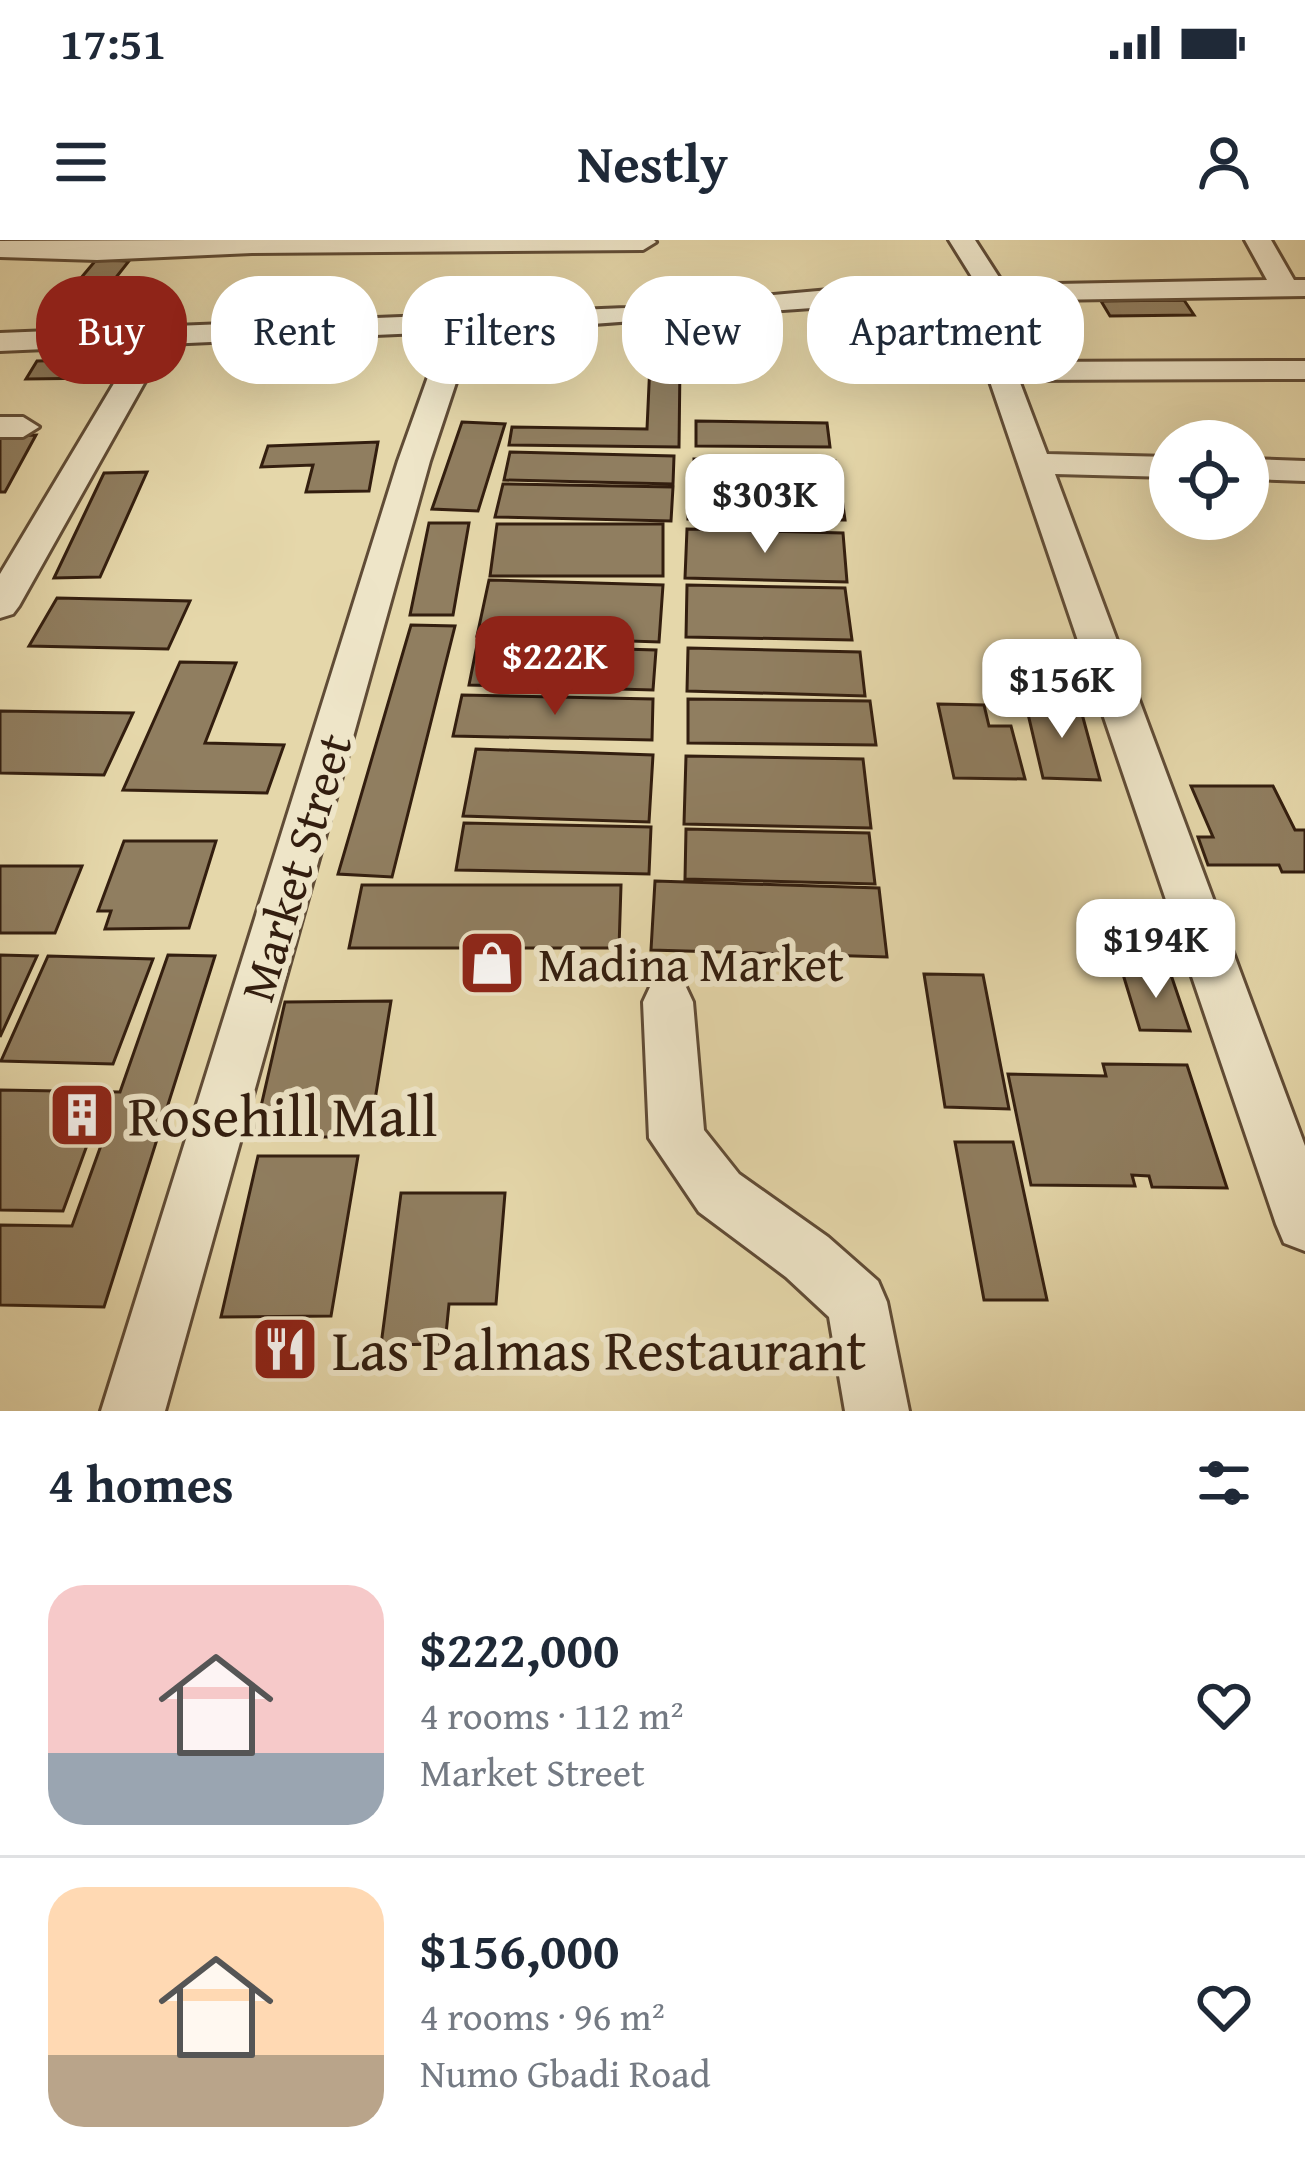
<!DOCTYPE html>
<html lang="en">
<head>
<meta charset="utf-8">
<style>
  body { margin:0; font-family:"Gentium Book Plus",serif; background:#f6f6f7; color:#1f2937; height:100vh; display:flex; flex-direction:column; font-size:45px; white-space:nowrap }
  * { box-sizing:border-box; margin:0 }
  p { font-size:39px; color:#747a83 }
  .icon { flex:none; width:66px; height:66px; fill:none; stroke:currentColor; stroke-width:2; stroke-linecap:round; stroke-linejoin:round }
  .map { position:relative; height:1171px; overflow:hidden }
  .side { display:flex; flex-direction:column; background:#fff; flex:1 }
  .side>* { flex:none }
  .top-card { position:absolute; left:36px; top:36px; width:1233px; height:108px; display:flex; gap:24px }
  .buttons { position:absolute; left:1149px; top:180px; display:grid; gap:24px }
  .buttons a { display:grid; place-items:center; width:120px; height:120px; border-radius:50%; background:#fff; box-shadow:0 12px 48px #0002; font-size:60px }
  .price { position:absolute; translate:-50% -102px; padding:0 27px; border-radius:24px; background:#fff; color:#222; font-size:39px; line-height:78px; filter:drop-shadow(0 3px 6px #0008) }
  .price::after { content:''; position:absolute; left:50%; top:72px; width:36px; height:27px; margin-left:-18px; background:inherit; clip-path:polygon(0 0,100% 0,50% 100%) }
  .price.on { background:#8f2418; color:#fff }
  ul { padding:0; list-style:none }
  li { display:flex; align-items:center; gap:36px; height:300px; padding:0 48px }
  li+li { border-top:3px solid #e0e1e3 }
  li span { display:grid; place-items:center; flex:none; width:336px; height:240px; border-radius:36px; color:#555 }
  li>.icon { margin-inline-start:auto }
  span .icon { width:144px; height:144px; fill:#fffc; stroke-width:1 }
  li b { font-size:51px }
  h2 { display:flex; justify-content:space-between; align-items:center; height:144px; padding:0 48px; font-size:51px }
  .pill { padding:0 42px; border-radius:48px; background:#fff; box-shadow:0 12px 48px #0002; font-size:42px; line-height:108px }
  .pill.on { background:#8f2418; color:#fff }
  .status { display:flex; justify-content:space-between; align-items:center; height:84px; padding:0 60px; background:#fff; direction:ltr }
  .status svg { height:33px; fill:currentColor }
  header { display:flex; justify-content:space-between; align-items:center; height:156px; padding:0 48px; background:#fff; font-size:54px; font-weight:800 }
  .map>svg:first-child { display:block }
  .building { fill:#907e60; stroke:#331e0f; stroke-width:3 }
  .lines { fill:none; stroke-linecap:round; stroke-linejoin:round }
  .minor-casing { stroke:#604c36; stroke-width:6 }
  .minor { fill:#eee5c8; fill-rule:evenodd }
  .labels { text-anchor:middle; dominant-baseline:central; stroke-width:12; stroke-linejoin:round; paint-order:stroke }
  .street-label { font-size:48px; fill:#331e0f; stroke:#eee5c8 }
  .poi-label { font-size:48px; fill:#331e0f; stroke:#eee5c8; text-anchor:start }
  .near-poi-label { font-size:57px; fill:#331e0f; stroke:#eee5c8; text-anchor:start }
</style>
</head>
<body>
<div class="status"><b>17:51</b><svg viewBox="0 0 49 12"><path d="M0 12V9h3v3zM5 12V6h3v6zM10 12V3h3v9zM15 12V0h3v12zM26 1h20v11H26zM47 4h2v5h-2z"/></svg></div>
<header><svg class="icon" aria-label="menu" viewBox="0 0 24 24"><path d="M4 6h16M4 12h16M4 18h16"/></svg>Nestly<svg class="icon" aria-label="person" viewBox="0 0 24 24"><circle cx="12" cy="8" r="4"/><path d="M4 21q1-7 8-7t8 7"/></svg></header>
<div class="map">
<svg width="1305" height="1171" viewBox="0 0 1305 1171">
  <rect width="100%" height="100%" fill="#e5d7aa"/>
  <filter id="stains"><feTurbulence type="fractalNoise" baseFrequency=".00167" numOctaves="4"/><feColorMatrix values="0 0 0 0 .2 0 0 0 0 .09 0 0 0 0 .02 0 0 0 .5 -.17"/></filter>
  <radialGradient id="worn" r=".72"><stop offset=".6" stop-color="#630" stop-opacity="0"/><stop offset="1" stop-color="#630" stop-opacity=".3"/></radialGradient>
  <path class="building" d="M96 20 129 21 114 40 80 39Z
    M1184 60 1194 75 1110 76 1101 61Z
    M81 120H115L104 138 26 139 37 121Z
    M650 123 680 124 679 207 509 205 512 187 647 189Z
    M696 181 827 183 830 207 696 206Z
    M462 182 505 184 478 271 432 269Z
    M36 195 5 252H0V196Z
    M378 202 369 251 306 252 313 225 261 227 268 206Z
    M510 212 674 216 673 244 504 240Z
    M694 219 835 221 838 246 694 244Z
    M147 232 100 337 54 338 104 233Z
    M503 244 673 247 671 281 495 277Z
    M688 250 841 251 845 280 688 279Z
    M429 283H469L453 375H410Z
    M497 284H663V336H490Z
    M687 289 843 293 847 342 685 338Z
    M489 340 663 345 659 402 477 396Z
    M687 345 845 348 852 400 686 397Z
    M57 358 190 361 168 409 29 406Z
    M411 385 455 386 392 637 338 634Z
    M477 405 656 410 653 450 469 445Z
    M688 408 860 412 865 456 687 451Z
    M180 422 236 423 205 503 284 505 267 553 123 550Z
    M462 455 653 459 652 500 453 496Z
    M688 459 870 461 876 505 688 503Z
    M1025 461 1079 463 1100 540 1043 538Z
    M938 464 984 465 989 486H1011L1025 539 954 538Z
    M0 471 133 473 104 535 0 533Z
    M476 509 653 515 649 582 463 576Z
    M686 516 863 519 871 588 684 584Z
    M1191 546H1273L1295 590H1305V632H1282L1279 625H1208L1198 597H1213Z
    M464 583 651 587 649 634 456 630Z
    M686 589 869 593 875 644 685 639Z
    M124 601H216L189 688 105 689 111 671H98Z
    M0 626H82L55 693H0Z
    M655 641 879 648 887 717 651 710Z
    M362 645H621L619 708H349Z
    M0 715 37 716 0 797Z
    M168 715 215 716 104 1067 0 1065V985L72 986 104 897H90L63 971 0 970V850L120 852Z
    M48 716 153 719 113 824 1 821Z
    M1122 731 1170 732 1190 791 1140 790Z
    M924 734 983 735 1009 869 945 867Z
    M391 761 369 897H254L285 762Z
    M1103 824 1187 825 1227 948 1152 947 1149 936 1132 935 1135 946 1031 945 1008 834 1106 836Z
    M955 902H1013L1047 1060H984Z
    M258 916H358L331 1076 221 1077Z
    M401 953H505L496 1064H449L445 1104 381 1105Z"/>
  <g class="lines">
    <defs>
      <path id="minor" d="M190 0H654L656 2 643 10 252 13 97 20 0 17V1Z
        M949 0H975L1004 45 1267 40 1245 0H1271L1294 40H1305V56L990 61 1013 122 1305 121V139L1019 140 1047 214 1170 217V237L1055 234 1305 906V1011L1284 1003 1276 984 963 62C799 64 636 84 473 91L430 221 165 1171H101L398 221 444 92 166 104 19 366 13 374 0 378V334L137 105 0 111V93L626 68 863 47 977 45Z
        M0 177H23L39 187 23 197H0Z
        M1248 219 1305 221V241L1248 239Z
        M668 741 686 747 693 762 704 890 739 934 828 997 878 1041 887 1062 909 1171H845L829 1077 786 1037 699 972 649 898 643 762 650 747Z"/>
    </defs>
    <use href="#minor" class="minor-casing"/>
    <use href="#minor" class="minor"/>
  </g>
  <defs>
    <symbol id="shop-square" viewBox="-11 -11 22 22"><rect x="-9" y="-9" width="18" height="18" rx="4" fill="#8f2418" stroke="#eee5c8"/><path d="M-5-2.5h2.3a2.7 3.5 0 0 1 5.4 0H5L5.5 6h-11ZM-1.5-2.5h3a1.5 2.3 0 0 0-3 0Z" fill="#fff"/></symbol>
    <symbol id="building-square" viewBox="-11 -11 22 22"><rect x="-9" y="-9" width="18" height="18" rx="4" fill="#8f2418" stroke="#eee5c8"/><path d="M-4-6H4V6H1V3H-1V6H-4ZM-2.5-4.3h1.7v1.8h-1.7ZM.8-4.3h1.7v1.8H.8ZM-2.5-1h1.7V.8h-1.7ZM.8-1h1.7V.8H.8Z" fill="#fff"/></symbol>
    <symbol id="restaurant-square" viewBox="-11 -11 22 22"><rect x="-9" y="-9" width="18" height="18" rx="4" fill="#8f2418" stroke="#eee5c8"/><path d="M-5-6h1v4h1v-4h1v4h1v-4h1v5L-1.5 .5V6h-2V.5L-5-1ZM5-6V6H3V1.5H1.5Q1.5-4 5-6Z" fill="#fff"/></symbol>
  </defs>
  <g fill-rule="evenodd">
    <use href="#shop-square" x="454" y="685" width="76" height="76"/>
    <use href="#building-square" x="44" y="837" width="76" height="76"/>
    <use href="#restaurant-square" x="247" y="1071" width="76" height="76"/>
  </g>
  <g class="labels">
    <g class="street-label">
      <text transform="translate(295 627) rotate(-73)">Market Street</text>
    </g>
    <g class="poi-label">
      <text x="538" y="723">Madina Market</text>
    </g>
    <g class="near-poi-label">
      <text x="128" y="875">Rosehill Mall</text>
      <text x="332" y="1109">Las Palmas Restaurant</text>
    </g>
  </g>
  <rect width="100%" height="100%" filter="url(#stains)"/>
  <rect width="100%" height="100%" fill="url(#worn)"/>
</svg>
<div class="buttons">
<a><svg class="icon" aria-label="locate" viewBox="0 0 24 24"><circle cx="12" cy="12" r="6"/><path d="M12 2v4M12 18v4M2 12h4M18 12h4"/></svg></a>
</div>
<b class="price" style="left:765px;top:316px">$303K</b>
<b class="price on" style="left:555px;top:478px">$222K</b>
<b class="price" style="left:1062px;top:501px">$156K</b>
<b class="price" style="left:1156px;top:761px">$194K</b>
<div class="top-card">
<a class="pill on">Buy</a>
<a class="pill">Rent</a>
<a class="pill">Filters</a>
<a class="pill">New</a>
<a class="pill">Apartment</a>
</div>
</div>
<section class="side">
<h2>4 homes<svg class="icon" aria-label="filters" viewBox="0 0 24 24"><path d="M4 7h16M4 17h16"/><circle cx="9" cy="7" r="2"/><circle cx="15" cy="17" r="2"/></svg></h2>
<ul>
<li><span style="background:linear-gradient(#f6c9c9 70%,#9aa5b1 0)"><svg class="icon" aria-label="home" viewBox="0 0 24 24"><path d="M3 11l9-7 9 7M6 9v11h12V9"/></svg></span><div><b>$222,000</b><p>4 rooms · 112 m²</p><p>Market Street</p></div><svg class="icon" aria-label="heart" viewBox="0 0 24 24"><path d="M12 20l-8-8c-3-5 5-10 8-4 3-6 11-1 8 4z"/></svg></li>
<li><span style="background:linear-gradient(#ffd9b3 70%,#b9a48a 0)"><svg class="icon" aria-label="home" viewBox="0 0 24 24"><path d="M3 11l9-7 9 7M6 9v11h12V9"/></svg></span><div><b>$156,000</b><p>4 rooms · 96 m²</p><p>Numo Gbadi Road</p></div><svg class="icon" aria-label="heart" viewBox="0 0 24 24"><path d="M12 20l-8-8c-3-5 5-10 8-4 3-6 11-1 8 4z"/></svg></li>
</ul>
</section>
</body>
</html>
